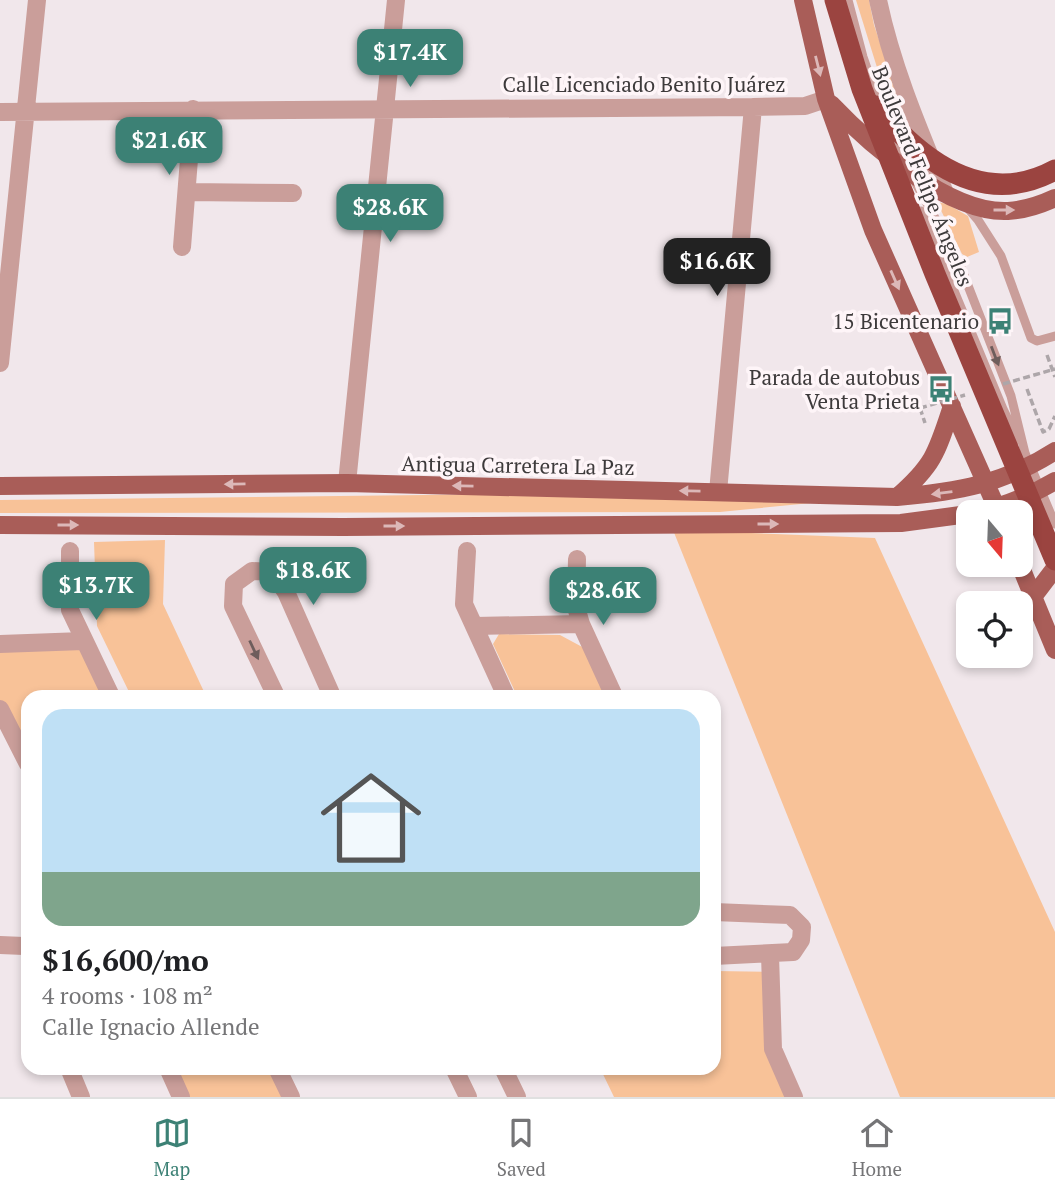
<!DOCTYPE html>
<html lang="en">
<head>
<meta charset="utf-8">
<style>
  body { margin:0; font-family:"PT Serif",serif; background:#f6f6f6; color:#202124; height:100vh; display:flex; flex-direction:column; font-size:26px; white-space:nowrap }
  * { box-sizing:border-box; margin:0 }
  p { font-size:23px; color:#757577 }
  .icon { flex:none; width:38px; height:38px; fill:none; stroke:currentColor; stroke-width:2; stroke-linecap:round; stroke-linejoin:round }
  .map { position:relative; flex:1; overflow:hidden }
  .sheet { position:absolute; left:21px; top:690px; width:700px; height:385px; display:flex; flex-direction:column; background:#fff; border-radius:21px; box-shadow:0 4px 10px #0003 }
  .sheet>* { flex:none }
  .needle { width:46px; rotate:161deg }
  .fabs { position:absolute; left:956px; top:500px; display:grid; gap:14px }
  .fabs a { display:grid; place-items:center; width:77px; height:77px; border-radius:14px; background:#fff; box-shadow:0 4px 10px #0003; font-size:35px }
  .price { position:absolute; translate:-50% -60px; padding:0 16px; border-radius:14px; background:#3c8175; color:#fff; font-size:23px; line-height:46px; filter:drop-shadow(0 2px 4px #0008) }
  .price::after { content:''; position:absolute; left:50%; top:42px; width:21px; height:16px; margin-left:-10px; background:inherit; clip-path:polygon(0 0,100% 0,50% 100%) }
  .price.selected { background:#222; color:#fff }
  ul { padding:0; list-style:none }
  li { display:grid; align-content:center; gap:14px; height:371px; padding:0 21px }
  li+li { border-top:2px solid #e0e0e0 }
  li span { display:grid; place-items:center; height:217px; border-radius:21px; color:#555 }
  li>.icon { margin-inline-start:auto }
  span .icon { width:126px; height:126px; fill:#fffc; stroke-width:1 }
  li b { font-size:30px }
  .tab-bar { display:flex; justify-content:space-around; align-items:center; height:98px; border-top:2px solid #e0e0e0; background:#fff; font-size:19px; color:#757577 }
  .tab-bar a { display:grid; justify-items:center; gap:4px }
  .tab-bar .selected { color:#3c8175 }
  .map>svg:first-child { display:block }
  .green { fill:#f8c298 }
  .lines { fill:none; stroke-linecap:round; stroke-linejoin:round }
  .path { stroke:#ada6a9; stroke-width:3.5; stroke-dasharray:7 3.5; stroke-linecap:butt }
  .lane { stroke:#ca9e9a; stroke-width:9 }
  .street { stroke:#ca9e9a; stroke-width:18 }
  .primary { stroke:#a95d58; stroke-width:18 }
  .path-bridge { stroke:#ada6a9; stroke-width:3.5; stroke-dasharray:7 3.5; stroke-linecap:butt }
  .highway-bridge { stroke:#9b4440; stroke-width:21 }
  .oneway { fill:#dcb8b8 }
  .oneway2 { fill:#6e5d5c }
  .labels { text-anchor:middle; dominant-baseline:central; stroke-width:7; stroke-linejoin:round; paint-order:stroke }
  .street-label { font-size:21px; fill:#3d3a3b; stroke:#fef5f8 }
  .poi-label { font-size:21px; fill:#3d3a3b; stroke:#fef5f8; text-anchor:end }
</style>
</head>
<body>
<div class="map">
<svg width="1055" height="1097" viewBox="0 0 1055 1097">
  <rect width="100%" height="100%" fill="#f1e7eb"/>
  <path class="green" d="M856 0H869L874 25 901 105 895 108 889 106Z
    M937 202 947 204 968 216 979 252 967 257 962 254Z
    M517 494 811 503 720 512 0 513V500Z
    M673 530 875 538 1055 932V1097H900Z
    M165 540 163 604 206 696H131L97 626 94 542Z
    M499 634 560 635 586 649 608 696H517L493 644Z
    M81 642 108 696H28V760L0 706V645Z
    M714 971 777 972 781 1060 798 1097H614L600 1068H714Z
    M170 1068H273L287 1097H184Z"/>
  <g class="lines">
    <path class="path" d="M1047 355 1055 377
      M1027 389 1043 432 1049 429 1055 416
      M920 408 925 423"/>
    <path class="lane" d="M848 0 863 57 880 106
      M889 132 907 166
      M913 178 958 260 1011 396 1025 453 1055 524
      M966 206 978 220 1001 256 1031 338 1037 341 1055 336
      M921 211 1003 409 1018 440"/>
    <path class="street" d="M878 0C892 67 919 130 945 193
      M0 112 753 107 805 106 826 99
      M187 192 293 193
      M182 247 193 109
      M0 363 37 0
      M347 483 396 0
      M718 492 753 107
      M70 551V610L111 696
      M467 551 464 604 506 696
      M577 559 576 607 581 624 614 696
      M475 626 581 624
      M0 644 83 641
      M276 696 233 606 234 584 252 571 272 572 286 592 332 696
      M0 709 28 764
      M714 912 790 915 802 927 801 940 793 952 714 956
      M0 945 24 946
      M770 955 773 1049 794 1097
      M69 1068 81 1097
      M168 1068 181 1097
      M277 1068 291 1097
      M454 1068 468 1097
      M503 1068 517 1097"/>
    <path class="primary" d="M803 0 826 99 873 230 999 513
      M831 104C869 144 949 214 1008 211 1024 210 1040 205 1055 198
      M0 486 347 483 897 497C956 492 1004 484 1055 451
      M897 497C934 465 937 452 952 406
      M975 513C1003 506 1030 496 1055 481
      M0 525 343 527 901 523 968 514
      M1020 565 1055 650
      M1033 597 1055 568"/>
    <path class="path-bridge" d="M1003 384 1055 369
      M920 408 965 395"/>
    <path class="highway-bridge" d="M835 0 862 89 935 274 1055 560
      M876 106C921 161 983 209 1055 170"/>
  </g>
  <defs><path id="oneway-solid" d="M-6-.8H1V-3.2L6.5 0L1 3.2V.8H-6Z" transform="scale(1.75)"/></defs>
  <g class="oneway">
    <use href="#oneway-solid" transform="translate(818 66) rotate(76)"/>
    <use href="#oneway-solid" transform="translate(1004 210)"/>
    <use href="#oneway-solid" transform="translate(895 280) rotate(66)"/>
    <use href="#oneway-solid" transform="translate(235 484) rotate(179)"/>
    <use href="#oneway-solid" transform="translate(463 486) rotate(-179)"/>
    <use href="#oneway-solid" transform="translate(690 491) rotate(-179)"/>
    <use href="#oneway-solid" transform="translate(942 493) rotate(173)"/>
    <use href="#oneway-solid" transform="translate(768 524)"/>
    <use href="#oneway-solid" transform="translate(68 525)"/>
    <use href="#oneway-solid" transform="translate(394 526)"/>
  </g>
  <g class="oneway2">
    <use href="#oneway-solid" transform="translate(995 356) rotate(69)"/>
    <use href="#oneway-solid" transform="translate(254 650) rotate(65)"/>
  </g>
  <defs>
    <symbol id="bus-bare" viewBox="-9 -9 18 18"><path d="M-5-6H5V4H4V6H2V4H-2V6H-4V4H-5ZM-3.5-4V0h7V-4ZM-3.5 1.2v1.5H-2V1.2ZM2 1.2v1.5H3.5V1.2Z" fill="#3c8175" stroke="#fef5f8" stroke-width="2.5" paint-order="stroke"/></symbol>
  </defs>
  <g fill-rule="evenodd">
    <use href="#bus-bare" x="981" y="302" width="38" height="38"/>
    <use href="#bus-bare" x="922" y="370" width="38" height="38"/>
  </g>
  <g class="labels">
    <g class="street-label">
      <text x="644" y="84">Calle Licenciado Benito Juárez</text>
      <text transform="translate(923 176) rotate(68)">Boulevard Felipe Ángeles</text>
      <text transform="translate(518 465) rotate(1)">Antigua Carretera La Paz</text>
    </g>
    <g class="poi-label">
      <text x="979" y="321">15 Bicentenario</text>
      <text x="920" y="377">Parada de autobus<tspan x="920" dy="24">Venta Prieta</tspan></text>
    </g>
  </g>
</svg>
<div class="fabs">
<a><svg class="needle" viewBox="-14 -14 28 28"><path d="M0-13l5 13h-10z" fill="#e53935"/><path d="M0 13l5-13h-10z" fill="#757577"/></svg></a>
<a><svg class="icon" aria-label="locate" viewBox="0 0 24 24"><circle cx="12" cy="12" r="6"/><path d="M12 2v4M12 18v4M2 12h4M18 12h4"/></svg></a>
</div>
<b class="price" style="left:410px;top:89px">$17.4K</b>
<b class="price" style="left:169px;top:177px">$21.6K</b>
<b class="price" style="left:390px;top:244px">$28.6K</b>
<b class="price selected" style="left:717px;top:298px">$16.6K</b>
<b class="price" style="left:313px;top:607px">$18.6K</b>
<b class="price" style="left:96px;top:622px">$13.7K</b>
<b class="price" style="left:603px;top:627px">$28.6K</b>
<section class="sheet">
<ul>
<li><span style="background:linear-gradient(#bfe0f5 75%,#7fa58c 0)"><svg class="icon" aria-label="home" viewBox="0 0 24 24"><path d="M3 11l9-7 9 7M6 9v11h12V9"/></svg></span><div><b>$16,600/mo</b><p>4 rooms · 108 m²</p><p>Calle Ignacio Allende</p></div></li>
</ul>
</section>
</div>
<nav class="tab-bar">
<a class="selected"><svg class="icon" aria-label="map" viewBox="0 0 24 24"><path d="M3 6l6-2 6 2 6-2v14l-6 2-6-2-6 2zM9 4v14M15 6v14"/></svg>Map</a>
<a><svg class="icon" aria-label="saved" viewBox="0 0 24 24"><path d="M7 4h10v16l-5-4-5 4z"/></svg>Saved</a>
<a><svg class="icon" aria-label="home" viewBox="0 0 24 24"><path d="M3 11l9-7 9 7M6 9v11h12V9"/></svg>Home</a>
</nav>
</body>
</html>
